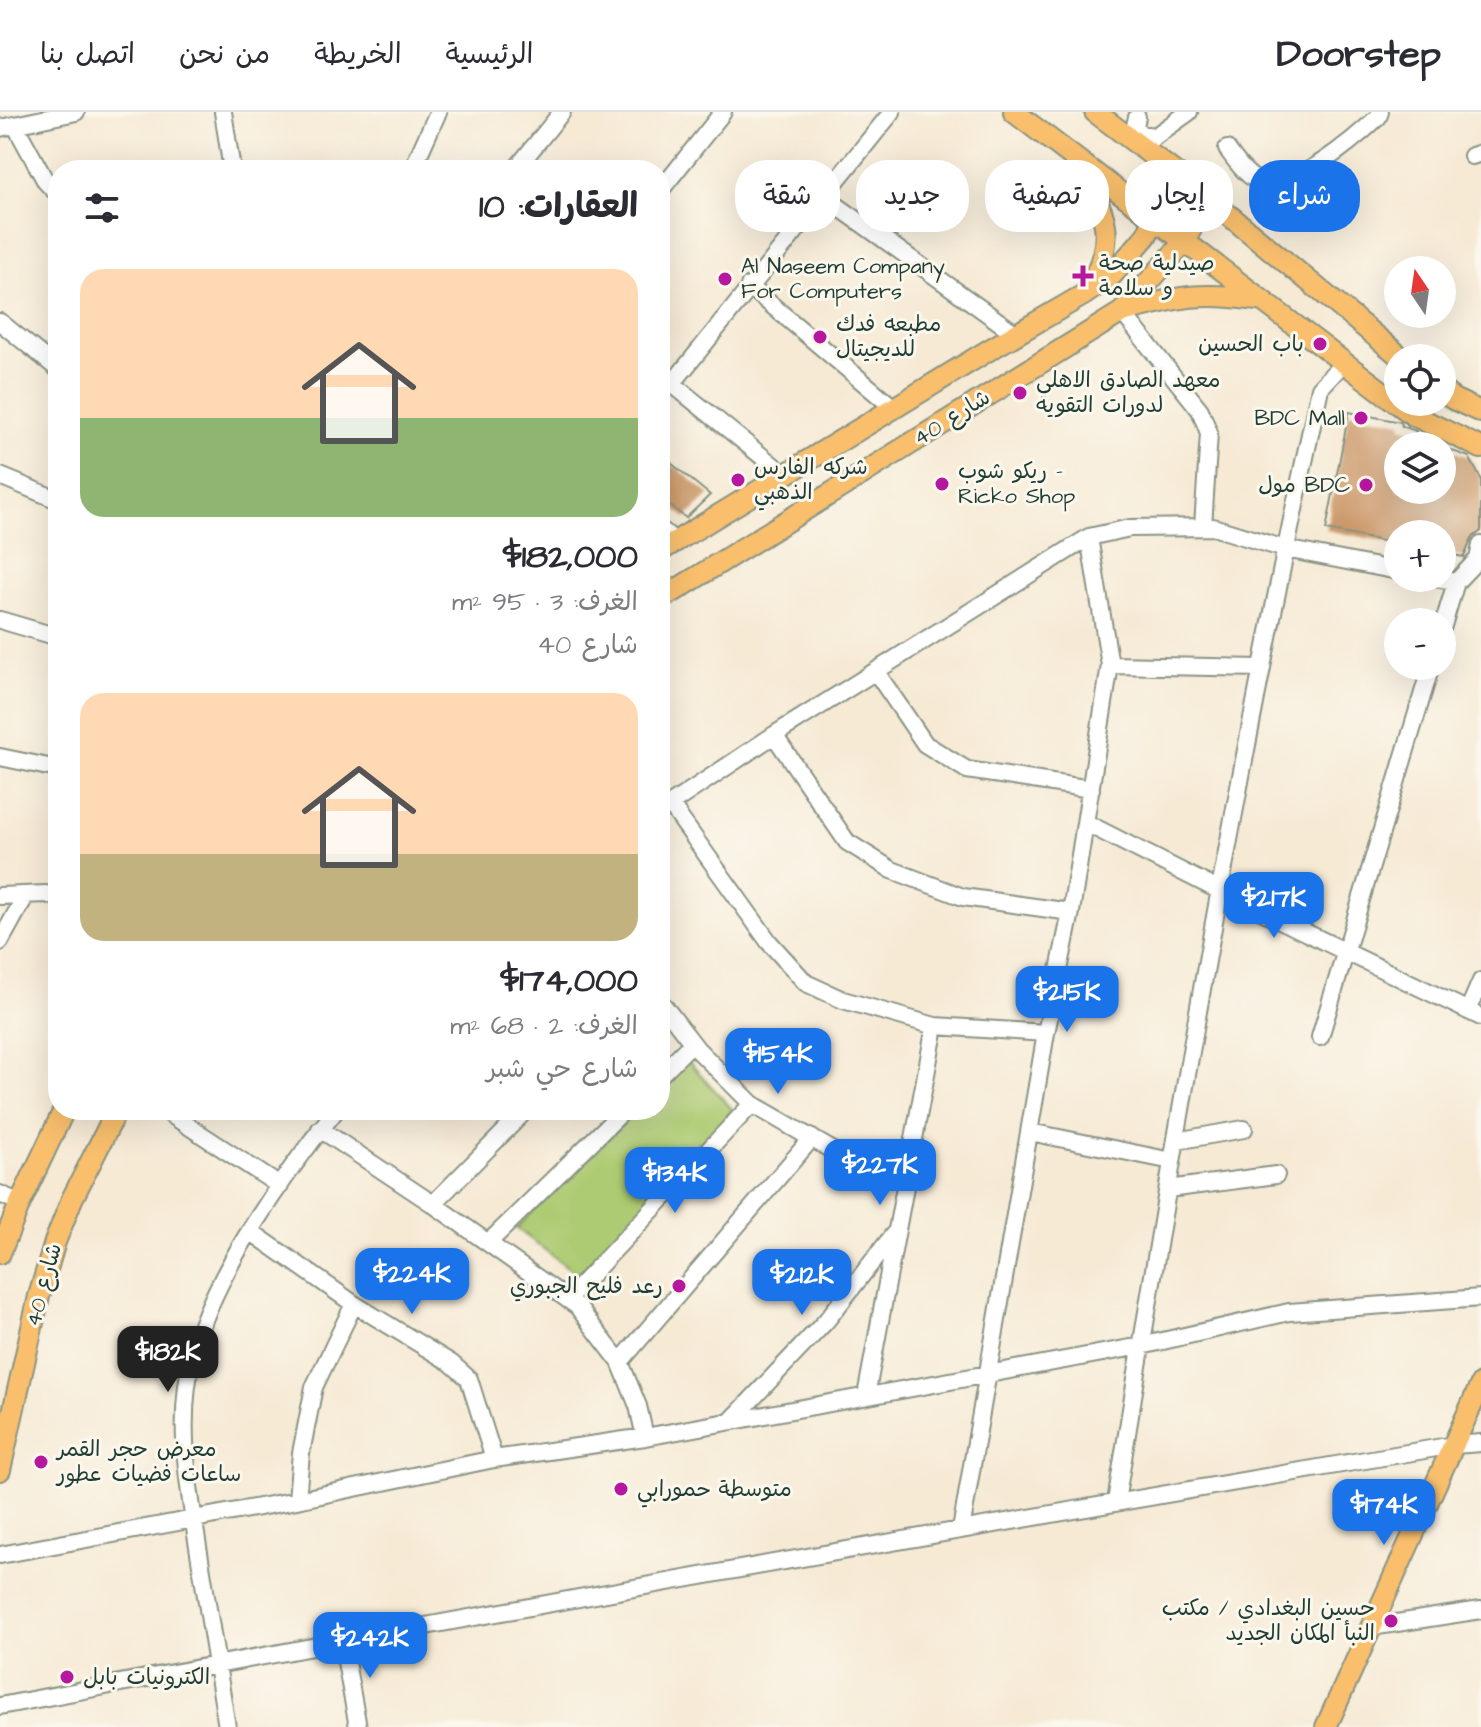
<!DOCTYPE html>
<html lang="ar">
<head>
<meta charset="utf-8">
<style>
  body { margin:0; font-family:"Architects Daughter","Playpen Sans Arabic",sans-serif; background:#f7f7f7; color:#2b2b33; direction:rtl; height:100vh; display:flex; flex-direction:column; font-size:30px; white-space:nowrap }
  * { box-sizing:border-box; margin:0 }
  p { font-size:26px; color:#7c7c81 }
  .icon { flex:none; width:44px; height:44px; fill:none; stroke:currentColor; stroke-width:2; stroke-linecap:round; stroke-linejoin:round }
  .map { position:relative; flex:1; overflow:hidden; direction:ltr }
  .side { position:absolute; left:48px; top:48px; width:622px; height:960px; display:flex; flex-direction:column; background:#fff; border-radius:32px; box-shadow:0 8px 32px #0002; direction:rtl }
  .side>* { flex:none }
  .hud { position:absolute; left:694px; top:48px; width:666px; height:72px; direction:rtl; display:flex; gap:16px }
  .needle { width:52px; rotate:347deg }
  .fabs { position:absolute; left:1384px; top:144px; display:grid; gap:16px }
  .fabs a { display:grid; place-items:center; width:72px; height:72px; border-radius:50%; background:#fff; box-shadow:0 8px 32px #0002; font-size:40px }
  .price { position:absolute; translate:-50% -68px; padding:0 18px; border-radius:16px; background:#1a73e8; color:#fff; font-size:26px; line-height:52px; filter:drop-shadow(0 2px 4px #0008) }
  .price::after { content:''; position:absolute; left:50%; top:48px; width:24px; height:18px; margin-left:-12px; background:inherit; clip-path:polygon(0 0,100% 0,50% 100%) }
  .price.current { background:#222; color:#fff }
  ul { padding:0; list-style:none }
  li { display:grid; align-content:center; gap:16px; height:424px; padding:0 32px }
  li span { display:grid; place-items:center; height:248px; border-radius:24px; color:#555 }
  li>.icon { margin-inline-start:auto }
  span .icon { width:144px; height:144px; fill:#fffc; stroke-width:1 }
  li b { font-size:34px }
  h2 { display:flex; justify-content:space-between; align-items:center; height:96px; padding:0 32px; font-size:34px }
  .tag { padding:0 28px; border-radius:32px; background:#fff; box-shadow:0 8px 32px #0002; font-size:28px; line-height:72px }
  .tag.current { background:#1a73e8; color:#fff }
  header { display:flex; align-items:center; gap:48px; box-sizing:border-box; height:112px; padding:0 40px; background:#fff; border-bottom:2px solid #e1e1e2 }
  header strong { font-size:38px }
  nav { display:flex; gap:44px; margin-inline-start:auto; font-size:28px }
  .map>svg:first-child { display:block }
  .green { fill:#adcb72; stroke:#668453; stroke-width:2 }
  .building { fill:#cc996a }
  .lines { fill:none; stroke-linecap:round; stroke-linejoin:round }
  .minor-casing { stroke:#8a9484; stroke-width:20 }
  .major-casing { stroke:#8a9484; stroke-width:24 }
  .minor { stroke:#fff; stroke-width:16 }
  .major { stroke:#f9bf6d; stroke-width:20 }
  .poi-dot { fill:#b5179e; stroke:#fbf7ec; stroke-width:3 }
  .labels { text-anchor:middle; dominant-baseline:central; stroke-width:6; stroke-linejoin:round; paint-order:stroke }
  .poi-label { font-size:22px; fill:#1f3d34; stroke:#fbf7ec; text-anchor:start }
  .street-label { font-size:22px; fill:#1f3d34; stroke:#fbf7ec }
</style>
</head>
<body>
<header>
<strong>Doorstep</strong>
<nav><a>الرئيسية</a><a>الخريطة</a><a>من نحن</a><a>اتصل بنا</a></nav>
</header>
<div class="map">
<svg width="1481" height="1615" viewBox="0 0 1481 1615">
  <rect width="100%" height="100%" fill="#fbf7ec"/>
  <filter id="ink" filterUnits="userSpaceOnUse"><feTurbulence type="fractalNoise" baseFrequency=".0125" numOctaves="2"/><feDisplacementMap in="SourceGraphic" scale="16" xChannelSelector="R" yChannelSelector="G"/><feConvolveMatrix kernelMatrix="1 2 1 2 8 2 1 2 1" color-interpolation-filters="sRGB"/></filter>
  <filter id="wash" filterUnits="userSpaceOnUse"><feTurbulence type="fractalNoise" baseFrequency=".006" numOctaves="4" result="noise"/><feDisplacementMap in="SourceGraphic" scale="32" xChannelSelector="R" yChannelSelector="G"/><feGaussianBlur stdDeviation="1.8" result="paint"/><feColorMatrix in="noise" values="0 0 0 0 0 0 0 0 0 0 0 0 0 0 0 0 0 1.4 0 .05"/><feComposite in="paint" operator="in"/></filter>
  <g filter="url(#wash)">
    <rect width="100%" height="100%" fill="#f6ead5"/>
    <path class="green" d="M687 948 733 998 578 1163 516 1116 637 998H660V975Z"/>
    <g id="blocks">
      <path class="building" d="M1349 300 1401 310 1402 314 1416 319 1415 322 1445 333 1398 334V378H1442V335L1469 345 1481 367V419L1472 426 1464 445 1442 441V422H1398V432L1326 418Z
        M660 342 710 383 686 406 660 386Z"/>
    </g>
  </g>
  <g filter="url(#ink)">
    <use href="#blocks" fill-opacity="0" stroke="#8a9484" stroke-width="2"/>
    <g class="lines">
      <defs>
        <path id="minor" d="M223 0 232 58
          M1137 5 1135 14 1140 22 1154 24
          M15 13 46 70 58 82
          M0 16 76 0
          M1140 35 1189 0
          M1227 37C1236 49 1248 67 1263 71 1293 80 1357 25 1378 5L1380 0
          M1472 44 1481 41
          M412 58 438 0
          M515 58 562 0
          M660 79 723 0
          M822 83 1016 222
          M749 174 895 297
          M1122 200 1200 298 1209 321 1203 415
          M0 210 58 257
          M660 262 785 363
          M672 272 892 0
          M0 364 58 388
          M660 417 676 430
          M1435 466 1456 470
          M0 508 58 525
          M1442 517 1456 470 1478 447 1481 433
          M1110 553 1261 556
          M876 560 925 632 967 658 1091 677
          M774 623 847 730 892 758 963 785 1071 800
          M0 645 58 657
          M670 692 769 830 806 871 843 888 935 914 1046 921
          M660 699 774 623 1089 425 1130 416 1213 415 1285 437 1398 459
          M1086 711 1218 778 1481 905
          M0 784 46 782 58 786
          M0 830 26 783
          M660 889 697 937 752 992 849 1048 905 1068
          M1468 899 1481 869
          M1320 925 1431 554
          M660 963 692 931
          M164 998 280 1074
          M320 1017 433 1092 577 1194 620 1250 638 1294 645 1325
          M1030 1020 1172 1049
          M1176 1029 1244 1017
          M1168 1077 1276 1063
          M0 1082 20 1091
          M433 1092 526 998
          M250 1119 354 1192 451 1251 469 1267 494 1347
          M488 1131 624 998
          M568 1187 752 992
          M620 1250 812 1026
          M866 1284 935 914
          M731 1309 826 1209 894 1122
          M297 1388 301 1341 314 1275 354 1192
          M1116 1390C1176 1017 1239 645 1320 276L1344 250
          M961 1418 1046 921 1071 800 1110 553 1089 425
          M0 1443 297 1388 494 1347 645 1325 1141 1234 1289 1200 1481 1186
          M1371 1515 1481 1498
          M342 1528 358 1615
          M0 1594C484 1501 969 1415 1454 1333L1481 1331
          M227 1615C218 1561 210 1507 201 1453 190 1385 175 1311 193 1242 212 1164 285 1061 336 998"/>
        <path id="major" d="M1014 0 1413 303 1481 336
          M1095 0 1207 85 1402 246
          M1075 52C1108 101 1118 125 1087 179
          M1122 200C1180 184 1202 179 1263 189
          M1442 278 1453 287 1481 300
          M660 439 989 238 1085 182 1112 163 1146 124 1177 63
          M660 488 1122 200 1185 129 1207 85
          M0 1141 20 1091 64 998
          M0 1358 39 1184 55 1130 72 1087 117 998
          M1326 1615 1481 1272"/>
      </defs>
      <use href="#minor" class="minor-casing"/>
      <use href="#major" class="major-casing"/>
      <use href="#minor" class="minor"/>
      <use href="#major" class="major"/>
    </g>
  </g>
  <g class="poi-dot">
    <path d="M1079 152h8v8h8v8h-8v8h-8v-8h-8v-8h8z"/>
    <circle cx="725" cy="167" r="8"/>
    <circle cx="820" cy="225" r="8"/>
    <circle cx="1320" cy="232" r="8"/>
    <circle cx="1020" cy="281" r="8"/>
    <circle cx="1361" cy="306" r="8"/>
    <circle cx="738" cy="368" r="8"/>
    <circle cx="942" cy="372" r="8"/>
    <circle cx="1366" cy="373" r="8"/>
    <circle cx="679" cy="1174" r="8"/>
    <circle cx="41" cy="1350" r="8"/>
    <circle cx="621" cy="1377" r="8"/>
    <circle cx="1391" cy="1509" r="8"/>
    <circle cx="67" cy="1565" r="8"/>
  </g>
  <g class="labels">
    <g class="poi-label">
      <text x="1099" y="151">صيدلية صحة<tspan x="1099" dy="25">و سلامة</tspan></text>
      <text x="741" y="154">Al Naseem Company<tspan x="741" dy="25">For Computers</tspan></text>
      <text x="836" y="212">مطبعه فدك<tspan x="836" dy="25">للديجيتال</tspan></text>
      <text x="1304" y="232" text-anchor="end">باب الحسين</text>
      <text x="1036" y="268">معهد الصادق الاهلي<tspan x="1036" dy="25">لدورات التقويه</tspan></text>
      <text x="1345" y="306" text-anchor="end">BDC Mall</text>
      <text x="754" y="355">شركه الفارس<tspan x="754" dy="25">الذهبي</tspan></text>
      <text x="958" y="359">ريكو شوب -<tspan x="958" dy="25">Ricko Shop</tspan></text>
      <text x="1350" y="373" text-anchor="end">مول BDC</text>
      <text x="663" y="1174" text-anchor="end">رعد فليح الجبوري</text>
      <text x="57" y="1337">معرض حجر القمر<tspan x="57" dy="25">ساعات فضيات عطور</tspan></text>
      <text x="637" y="1377">متوسطة حمورابي</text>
      <text x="1375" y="1496" text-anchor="end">حسين البغدادي / مكتب<tspan x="1375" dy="25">النبأ المكان الجديد</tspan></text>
      <text x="83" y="1565">الكترونيات بابل</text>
    </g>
    <g class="street-label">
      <text transform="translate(952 306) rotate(-32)">شارع 40</text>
      <text transform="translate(44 1173) rotate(-75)">شارع 40</text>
    </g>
  </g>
</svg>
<div class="fabs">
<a><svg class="needle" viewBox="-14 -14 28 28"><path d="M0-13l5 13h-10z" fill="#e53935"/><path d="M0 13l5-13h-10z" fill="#7c7c81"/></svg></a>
<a><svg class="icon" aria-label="locate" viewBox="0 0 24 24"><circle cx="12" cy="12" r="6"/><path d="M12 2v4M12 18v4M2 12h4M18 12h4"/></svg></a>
<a><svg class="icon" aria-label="layers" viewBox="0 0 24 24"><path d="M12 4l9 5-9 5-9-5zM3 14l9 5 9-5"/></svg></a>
<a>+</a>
<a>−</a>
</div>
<b class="price" style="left:1274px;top:828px">$217K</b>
<b class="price" style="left:1067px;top:922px">$215K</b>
<b class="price" style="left:778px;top:984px">$154K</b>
<b class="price" style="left:880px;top:1095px">$227K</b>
<b class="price" style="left:675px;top:1103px">$134K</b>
<b class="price" style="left:412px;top:1204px">$224K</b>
<b class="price" style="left:802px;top:1205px">$212K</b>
<b class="price current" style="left:168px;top:1282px">$182K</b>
<b class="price" style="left:1384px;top:1435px">$174K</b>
<b class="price" style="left:370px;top:1568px">$242K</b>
<div class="hud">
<a class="tag current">شراء</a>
<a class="tag">إيجار</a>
<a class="tag">تصفية</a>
<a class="tag">جديد</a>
<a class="tag">شقة</a>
</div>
<section class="side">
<h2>العقارات: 10<svg class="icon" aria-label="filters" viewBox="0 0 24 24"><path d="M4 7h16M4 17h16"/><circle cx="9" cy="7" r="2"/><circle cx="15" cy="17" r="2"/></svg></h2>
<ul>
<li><span style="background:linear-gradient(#ffd9b3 60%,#8fb573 0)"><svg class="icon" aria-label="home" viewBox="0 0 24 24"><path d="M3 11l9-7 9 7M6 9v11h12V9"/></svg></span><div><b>$182,000</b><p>الغرف: 3 · 95 m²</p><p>شارع 40</p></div></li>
<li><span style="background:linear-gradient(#ffd9b3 65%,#c2b280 0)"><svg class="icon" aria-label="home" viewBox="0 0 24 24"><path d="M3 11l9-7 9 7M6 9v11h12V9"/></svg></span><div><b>$174,000</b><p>الغرف: 2 · 68 m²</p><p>شارع حي شبر</p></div></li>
</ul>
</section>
</div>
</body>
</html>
